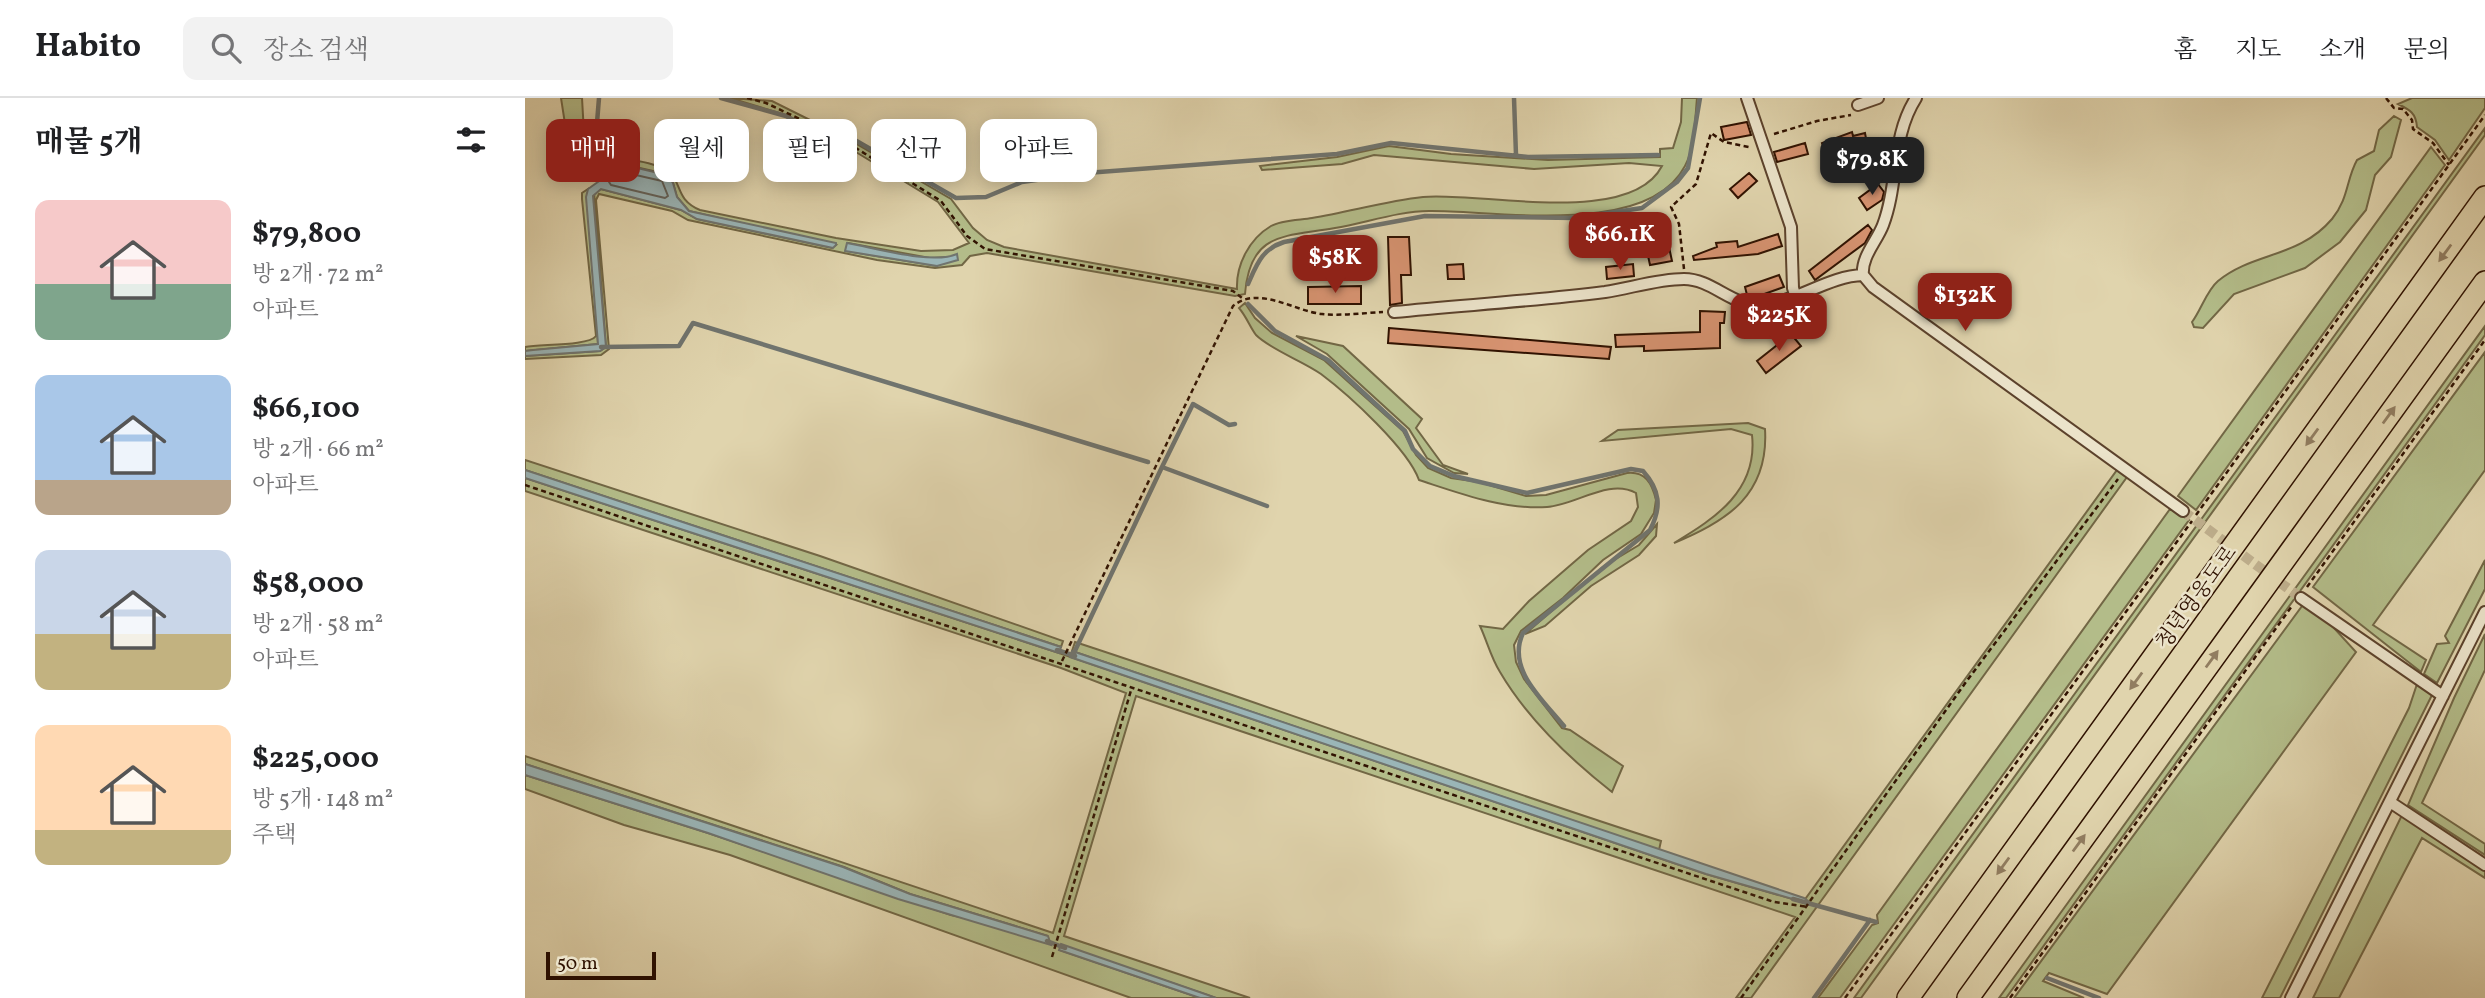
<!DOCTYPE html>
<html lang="ko">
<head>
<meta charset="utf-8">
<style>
  body { margin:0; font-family:Vollkorn,"Noto Serif KR",serif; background:#f2f2f2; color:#202124; height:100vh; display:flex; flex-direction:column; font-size:26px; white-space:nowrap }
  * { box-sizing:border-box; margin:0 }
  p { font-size:23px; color:#757577 }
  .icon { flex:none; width:38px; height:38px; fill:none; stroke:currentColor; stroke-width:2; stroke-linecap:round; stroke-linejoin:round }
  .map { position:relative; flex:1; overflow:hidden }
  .sheet { display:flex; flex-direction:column; background:#fff; width:525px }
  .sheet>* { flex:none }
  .banner { position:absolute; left:21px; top:21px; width:665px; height:63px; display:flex; gap:14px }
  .scale { position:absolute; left:21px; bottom:18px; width:110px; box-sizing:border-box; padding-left:7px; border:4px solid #301201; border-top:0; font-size:19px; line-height:24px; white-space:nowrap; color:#301201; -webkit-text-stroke:5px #ebe3ca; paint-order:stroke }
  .price { position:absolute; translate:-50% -60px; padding:0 16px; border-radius:14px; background:#8f2418; color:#fff; font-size:23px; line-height:46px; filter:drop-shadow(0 2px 4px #0008) }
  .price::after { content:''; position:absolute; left:50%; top:42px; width:21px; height:16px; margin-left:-10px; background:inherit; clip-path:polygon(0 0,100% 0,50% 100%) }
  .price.on { background:#222; color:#fff }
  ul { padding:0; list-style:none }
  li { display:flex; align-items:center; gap:21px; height:175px; padding:0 35px }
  li span { display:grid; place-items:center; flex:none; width:196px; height:140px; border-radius:14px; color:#555 }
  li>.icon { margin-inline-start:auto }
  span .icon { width:84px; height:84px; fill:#fffc; stroke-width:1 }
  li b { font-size:30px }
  h2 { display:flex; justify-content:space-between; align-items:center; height:84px; padding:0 35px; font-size:30px }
  .pill { padding:0 24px; border-radius:14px; background:#fff; box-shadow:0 4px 18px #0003; font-size:24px; line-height:63px }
  .pill.on { background:#8f2418; color:#fff }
  header { display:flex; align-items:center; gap:42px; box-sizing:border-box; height:98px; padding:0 35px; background:#fff; border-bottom:2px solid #e0e0e0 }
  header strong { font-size:33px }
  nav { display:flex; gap:38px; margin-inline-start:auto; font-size:24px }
  .search { width:490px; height:63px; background:#f2f2f2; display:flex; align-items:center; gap:18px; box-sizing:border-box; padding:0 24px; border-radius:14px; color:#757577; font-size:26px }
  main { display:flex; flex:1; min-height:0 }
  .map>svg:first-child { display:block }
  .green { fill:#b3bc89; stroke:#726745; stroke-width:2; fill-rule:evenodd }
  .water { fill:#9ab5b7; stroke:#70746e; stroke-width:2 }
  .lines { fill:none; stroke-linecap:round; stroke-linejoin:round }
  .shore { stroke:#65645c; stroke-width:2 }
  .stream { stroke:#70746e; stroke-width:4.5 }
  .building { fill:#d79371; stroke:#301201; stroke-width:2 }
  .minor-tunnel { stroke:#bdad8b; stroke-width:10; stroke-dasharray:10 5; stroke-linecap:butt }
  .minor-casing { stroke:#5c422c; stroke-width:14 }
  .motorway-casing { stroke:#301201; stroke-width:24 }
  .path { stroke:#301201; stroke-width:2.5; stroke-dasharray:5 3.5; stroke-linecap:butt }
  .minor { stroke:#ebe3ca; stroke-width:10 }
  .motorway { stroke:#e0d4ad; stroke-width:21 }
  .oneway { fill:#917d60 }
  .labels { text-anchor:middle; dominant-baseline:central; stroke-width:5; stroke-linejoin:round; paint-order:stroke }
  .street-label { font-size:21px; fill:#301201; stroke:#ebe3ca }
</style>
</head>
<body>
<header>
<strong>Habito</strong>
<div class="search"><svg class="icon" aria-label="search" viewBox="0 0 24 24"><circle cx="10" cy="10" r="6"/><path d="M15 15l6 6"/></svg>장소 검색</div>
<nav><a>홈</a><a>지도</a><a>소개</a><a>문의</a></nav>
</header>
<main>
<section class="sheet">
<h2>매물 5개<svg class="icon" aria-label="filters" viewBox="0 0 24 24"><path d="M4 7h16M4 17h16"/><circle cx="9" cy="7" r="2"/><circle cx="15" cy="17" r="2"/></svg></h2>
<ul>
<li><span style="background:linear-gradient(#f6c9c9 60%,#7fa58c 0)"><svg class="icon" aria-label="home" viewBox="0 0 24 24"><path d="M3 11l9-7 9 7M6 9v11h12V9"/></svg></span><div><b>$79,800</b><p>방 2개 · 72 m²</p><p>아파트</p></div></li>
<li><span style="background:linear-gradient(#a9c7e8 75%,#b9a48a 0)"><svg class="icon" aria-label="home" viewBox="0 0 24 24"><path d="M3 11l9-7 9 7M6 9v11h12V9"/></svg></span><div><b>$66,100</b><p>방 2개 · 66 m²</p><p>아파트</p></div></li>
<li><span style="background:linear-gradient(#c9d6e8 60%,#c2b280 0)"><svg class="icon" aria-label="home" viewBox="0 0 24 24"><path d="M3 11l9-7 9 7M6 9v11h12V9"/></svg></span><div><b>$58,000</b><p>방 2개 · 58 m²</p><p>아파트</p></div></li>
<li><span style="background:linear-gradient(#ffd9b3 75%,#c2b280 0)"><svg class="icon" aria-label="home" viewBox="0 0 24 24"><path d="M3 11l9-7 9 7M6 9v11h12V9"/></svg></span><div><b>$225,000</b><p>방 5개 · 148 m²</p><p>주택</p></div></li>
</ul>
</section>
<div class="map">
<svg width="1960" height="900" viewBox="0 0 1960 900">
  <rect width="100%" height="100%" fill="#e0d4ad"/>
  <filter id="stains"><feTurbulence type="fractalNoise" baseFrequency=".00286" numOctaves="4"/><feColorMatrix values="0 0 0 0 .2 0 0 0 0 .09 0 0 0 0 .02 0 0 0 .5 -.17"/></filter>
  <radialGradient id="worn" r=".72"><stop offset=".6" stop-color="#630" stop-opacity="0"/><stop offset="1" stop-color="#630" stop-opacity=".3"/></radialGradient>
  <path class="green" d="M36 0H57L61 71H47Z
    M205 0 247 3 323 41 426 101 448 130 462 142 479 149 712 191C711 167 724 141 746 128 756 122 775 122 787 120 824 114 861 103 898 99 953 93 1105 130 1137 68L1104 65 1009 71 849 57 817 66 737 72 735 68 812 59 864 48 926 56 1023 62 1135 59V51L1148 50 1156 24 1157 0H1172C1170 21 1170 49 1160 68 1123 140 970 112 904 113 874 113 840 125 810 130 760 139 725 133 720 196L710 198 462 155 445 158 437 167 410 170 352 162 163 122 147 113 74 96 71 102 84 251 76 257 0 261V258L75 253 81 249 69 94 76 91 156 112 172 121 307 150 311 147 164 113 152 99 148 85 128 73 74 61 80 58C98 62 130 62 145 75 157 86 151 102 175 112L311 140 396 153 428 152 444 145 413 104 321 48 261 17ZM323 145 405 160 424 159 412 168 321 153Z
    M1887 0H1960V10L1924 62 1910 42 1892 29C1891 15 1885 12 1873 6Z
    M1869 18 1876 22 1866 59 1850 77 1841 112 1815 144 1780 170 1709 196 1678 230 1669 229 1667 224C1676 212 1682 192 1693 183 1728 154 1774 160 1807 121 1824 100 1821 82 1832 62L1849 53 1854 32Z
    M1960 30V37L1336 900H1329Z
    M1906 49 1920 67 1671 412 1653 398Z
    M63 91 73 246 0 253V249C15 246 64 248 71 238L57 101V95Z
    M720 205 730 220 747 235 799 262 878 333 891 357 903 370 926 380 954 384 1001 398 1021 397 1102 375C1120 373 1127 385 1131 402L1129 415 1116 436 1078 462 1038 500 996 533 989 547 991 564 999 581 1037 630 1045 632 1098 668 1087 694C1045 661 1002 620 975 574 966 560 962 543 955 528L978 531 1004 503 1063 452 1106 423 1113 409 1111 395C1084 380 1051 407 1022 409 979 412 934 395 894 382 883 351 824 297 796 276 778 263 746 252 731 237 725 229 721 218 714 210Z
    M1960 228V237L1481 900H1474Z
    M771 238 818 248 897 321 891 330 918 367 943 376 929 375 902 360 884 331 802 256Z
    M1960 254V372L1848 527 1901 562 1896 574 1788 489Z
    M1223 325 1240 331C1244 396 1203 423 1149 445 1191 420 1233 392 1227 337L1206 331 1077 343 1093 332Z
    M0 362 295 458 538 543 536 549 0 372Z
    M1592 372 1602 379 1226 900H1211L1270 819 611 598 539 838 725 900H691L536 847 535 852 675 900H606L205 757 99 727 0 691V677L183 735 426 817 523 838 385 796 319 769 0 666V658L528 835 601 595 536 570 0 393V380L534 555 1181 776 1278 804Z
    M1645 411 1664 422 1315 900H1293L1347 827 1353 825 1352 817Z
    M1132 426 1131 438 1114 457 1066 488 1020 528 1000 536 1079 468 1114 447Z
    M1960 462V491L1912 585 1899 576 1912 546 1924 545 1920 538Z
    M1780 504 1798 518 1831 554 1582 896 1524 875 1518 883 1559 900H1489Z
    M1960 536V572L1897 705 1960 746V757L1883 707 1929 600Z
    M550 544C746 608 939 680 1136 743L1134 752 547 553Z
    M1892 586 1907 597 1755 900H1737L1884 610Z
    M1878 715 1960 771V780L1897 740 1814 900H1788Z"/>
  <path class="water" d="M74 61 142 77 148 85 152 99 164 113 311 145V147L308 150 172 121 156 112 76 91 68 98 81 249 75 253 0 258V253L8 252 73 246 61 99 63 91 77 81Z
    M322 145C351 150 407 167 432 156L433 162 412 168 320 153Z
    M0 372 536 549 534 555 0 380Z
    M547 553 1279 800 1283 803 1278 804 1181 776 545 559Z
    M0 666 318 769 385 796 523 838 526 847 373 801 183 735 0 677Z
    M536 846 683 897 691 900H675L534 852Z"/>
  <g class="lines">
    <path class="shore" d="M89 72 137 83 143 98 140 100 86 87 84 84Z"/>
    <path class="stream" d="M74 0 71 37 77 65
      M196 0 261 18 316 47
      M989 0 991 57
      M328 41 431 100 461 99 497 84 561 75 812 56 866 45 1003 59 1133 57
      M723 186C732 166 737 151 759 144L900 118 1049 120 1117 110 1152 84 1163 70 1175 0
      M723 206 750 233 803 262 880 333 888 351 905 368 929 378 1002 395 1106 371 1118 373C1135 392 1137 409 1125 432L998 535C981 571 1018 602 1039 628
      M76 249 154 248 168 225 623 364
      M637 369 668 306 704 327 710 326
      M532 552 550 558
      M548 557 637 369 742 408
      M1268 801 1351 824
      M522 843 540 850
      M1522 880 1574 900
      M1289 900 1345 822"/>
  </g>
  <path class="building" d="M1222 24 1226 37 1199 42 1196 29Z
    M1327 34 1328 38 1340 35 1342 46 1300 55 1297 45Z
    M1280 45 1283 56 1252 64 1249 54Z
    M1224 75 1232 83 1213 100 1205 91Z
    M1353 86 1359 94 1357 102 1342 112 1334 100Z
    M1343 127 1347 132 1340 145 1290 182 1284 173Z
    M1253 136 1257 148 1233 156 1169 162 1168 158 1192 149 1191 145 1212 143 1213 149Z
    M863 139H884L886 177H876L877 205 865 207Z
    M1144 149 1147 163 1125 167 1122 153Z
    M938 166 939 181H923L922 167Z
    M1108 166 1109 178 1082 181 1081 169Z
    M1254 177 1259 189 1231 199 1222 197 1220 189Z
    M836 188V206H783V189Z
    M1175 213 1200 214 1199 225H1195V250L1119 253V248L1091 249 1090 237 1175 234Z
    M864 230 1086 249 1084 261 863 245Z
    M1266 236 1276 248 1241 275 1232 263Z"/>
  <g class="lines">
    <path class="minor-tunnel" d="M1658 413 1776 500"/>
    <defs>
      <path id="minor" d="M1222 0 1266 129 1268 190 1271 200
        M1391 0C1366 39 1374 85 1358 127 1352 143 1336 159 1338 177L1348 189 1658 413
        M1333 7 1353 0
        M869 214C939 207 1010 203 1080 194 1106 190 1133 181 1159 181 1188 181 1208 210 1238 207 1273 203 1304 178 1338 177
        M1776 500 1918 598
        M1865 704 1960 767
        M1766 900 1960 514"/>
      <path id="motorway" d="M1383 900 1960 99
        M1443 900 1960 184"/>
    </defs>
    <use href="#minor" class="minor-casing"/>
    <use href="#motorway" class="motorway-casing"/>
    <path class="path" d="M222 0 241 5 313 39 416 103 442 138 460 151 708 193 717 200
      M1861 0 1869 10 1878 11 1887 22 1888 31 1908 45 1924 67
      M1249 36 1292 23 1326 17
      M1159 171 1154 126 1146 109 1171 86 1186 35 1199 44 1224 49
      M0 387 1249 804 1283 809
      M1671 417 1960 17
      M1782 489 1960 242
      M537 563 708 208C733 187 769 213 797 216 817 218 839 215 858 214
      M527 859 607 589
      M1216 900 1441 584 1593 381
      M1320 900 1667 423
      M1485 900 1767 508"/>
    <use href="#minor" class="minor"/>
    <use href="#motorway" class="motorway"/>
  </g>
  <defs><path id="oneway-solid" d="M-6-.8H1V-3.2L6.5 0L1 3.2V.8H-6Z" transform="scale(1.75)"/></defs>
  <g class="oneway">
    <use href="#oneway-solid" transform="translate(1920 155) rotate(126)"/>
    <use href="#oneway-solid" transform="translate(1864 317) rotate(-54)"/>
    <use href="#oneway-solid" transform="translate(1787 339) rotate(126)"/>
    <use href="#oneway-solid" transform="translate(1687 561) rotate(-54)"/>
    <use href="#oneway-solid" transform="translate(1611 583) rotate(126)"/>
    <use href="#oneway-solid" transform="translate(1554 745) rotate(-54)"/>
    <use href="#oneway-solid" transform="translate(1478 768) rotate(126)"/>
  </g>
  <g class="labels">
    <g class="street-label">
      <text transform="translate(1672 500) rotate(-54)">청년영웅도로</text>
    </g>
  </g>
  <rect width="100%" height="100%" filter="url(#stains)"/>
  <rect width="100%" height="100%" fill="url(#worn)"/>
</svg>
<div class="scale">50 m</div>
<b class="price on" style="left:1347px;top:99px">$79.8K</b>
<b class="price" style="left:1095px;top:174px">$66.1K</b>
<b class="price" style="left:810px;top:197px">$58K</b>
<b class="price" style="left:1440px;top:235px">$132K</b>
<b class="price" style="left:1254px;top:255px">$225K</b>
<div class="banner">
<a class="pill on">매매</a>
<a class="pill">월세</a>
<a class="pill">필터</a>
<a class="pill">신규</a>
<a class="pill">아파트</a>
</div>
</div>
</main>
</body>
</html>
